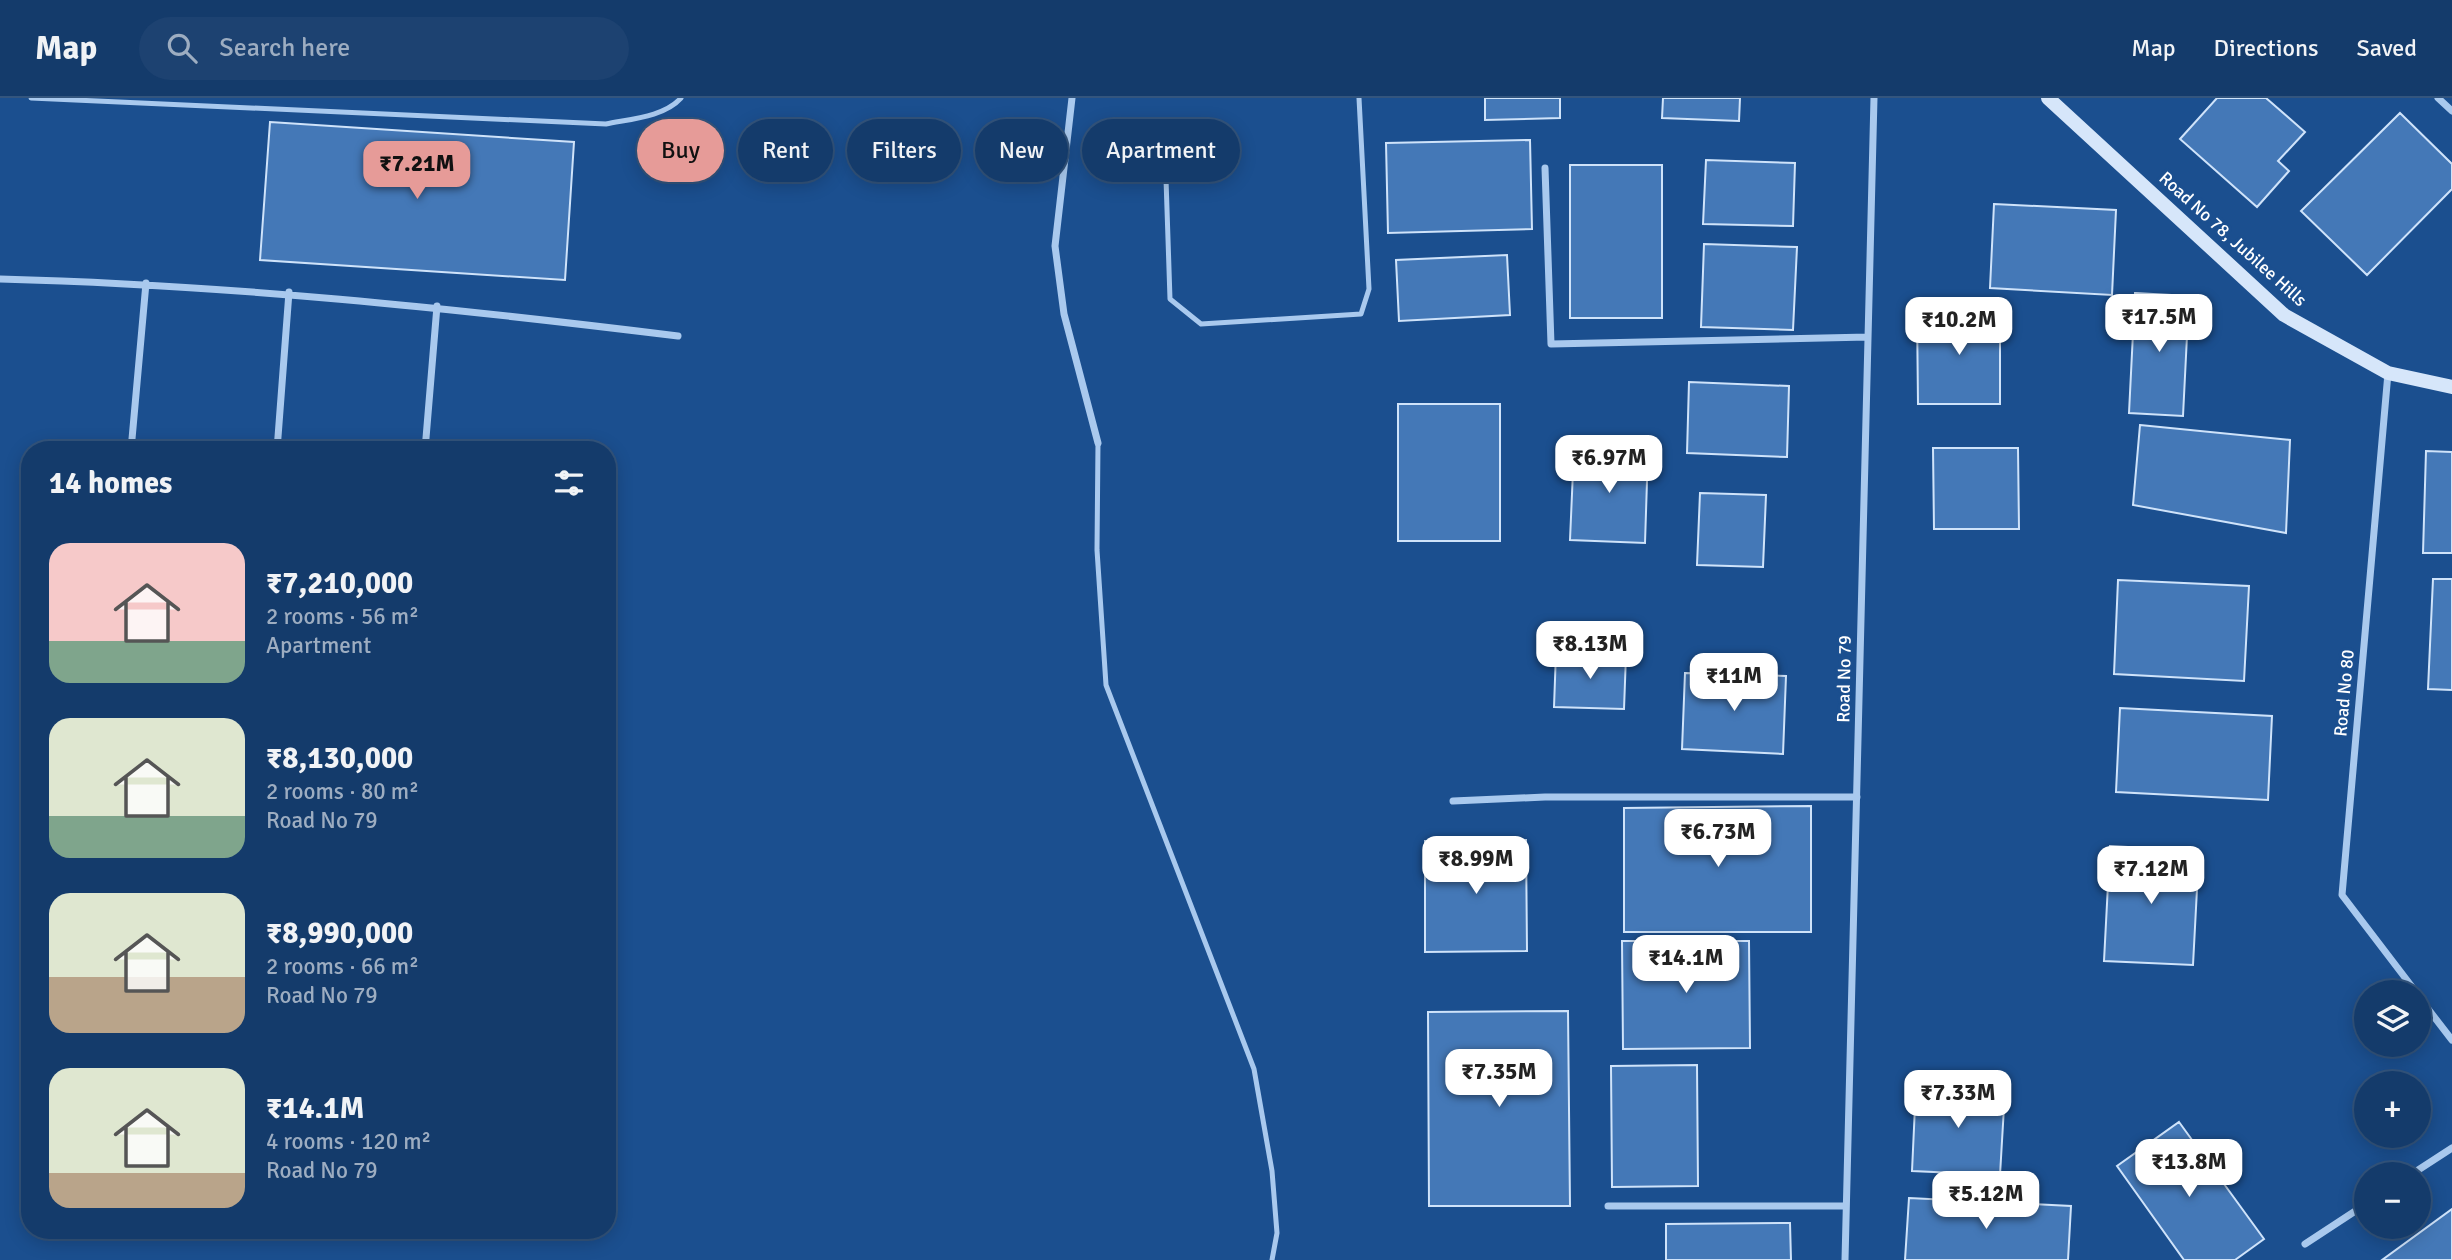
<!DOCTYPE html>
<html lang="en">
<head>
<meta charset="utf-8">
<style>
  body { margin:0; font-family:Signika,sans-serif; background:#1d4271; color:#f1f3f6; height:100vh; display:flex; flex-direction:column; font-size:26px; white-space:nowrap }
  * { box-sizing:border-box; margin:0 }
  p { font-size:23px; color:#9dadc1 }
  .icon { flex:none; width:38px; height:38px; fill:none; stroke:currentColor; stroke-width:2; stroke-linecap:round; stroke-linejoin:round }
  .map { position:relative; flex:1; overflow:hidden }
  .side { position:absolute; left:21px; top:343px; width:595px; height:798px; display:flex; flex-direction:column; background:#143b6b; border-radius:28px; box-shadow:0 4px 18px #0003,0 0 0 2px #33557e }
  .side>* { flex:none }
  .banner { position:absolute; left:637px; top:21px; width:665px; height:63px; display:flex; gap:14px }
  .tools { position:absolute; left:2354px; top:882px; display:grid; gap:14px }
  .tools a { display:grid; place-items:center; width:77px; height:77px; border-radius:50%; background:#143b6b; box-shadow:0 4px 18px #0003,0 0 0 2px #33557e; font-size:35px }
  .price { position:absolute; translate:-50% -60px; padding:0 16px; border-radius:14px; background:#fff; color:#222; font-size:23px; line-height:46px; filter:drop-shadow(0 2px 4px #0008) }
  .price::after { content:''; position:absolute; left:50%; top:42px; width:21px; height:16px; margin-left:-10px; background:inherit; clip-path:polygon(0 0,100% 0,50% 100%) }
  .price.on { background:#e69b98; color:#111 }
  ul { padding:0; list-style:none }
  li { display:flex; align-items:center; gap:21px; height:175px; padding:0 28px }
  li span { display:grid; place-items:center; flex:none; width:196px; height:140px; border-radius:21px; color:#555 }
  li>.icon { margin-inline-start:auto }
  span .icon { width:84px; height:84px; fill:#fffc; stroke-width:1 }
  li b { font-size:30px }
  h2 { display:flex; justify-content:space-between; align-items:center; height:84px; padding:0 28px; font-size:30px }
  .pill { padding:0 24px; border-radius:32px; background:#143b6b; box-shadow:0 4px 18px #0003,0 0 0 2px #33557e; font-size:24px; line-height:63px }
  .pill.on { background:#e69b98; color:#111 }
  header { display:flex; align-items:center; gap:42px; box-sizing:border-box; height:98px; padding:0 35px; background:#143b6b; border-bottom:2px solid #33557e }
  header strong { font-size:33px }
  nav { display:flex; gap:38px; margin-inline-start:auto; font-size:24px }
  .search { width:490px; height:63px; background:#1d4271; display:flex; align-items:center; gap:18px; box-sizing:border-box; padding:0 24px; border-radius:38px; color:#9dadc1; font-size:26px }
  .map>svg:first-child { display:block }
  .building { fill:#4478b7; stroke:#cfe3fa; stroke-width:2 }
  .lines { fill:none; stroke-linecap:round; stroke-linejoin:round }
  .service { stroke:#a9c9ee; stroke-width:5 }
  .minor { stroke:#a9c9ee; stroke-width:7 }
  .secondary { stroke:#d6e6fa; stroke-width:14 }
  .labels { text-anchor:middle; dominant-baseline:central; stroke-width:6; stroke-linejoin:round; paint-order:stroke }
  .street-label { font-size:18px; fill:#fff; stroke:#1b4f8f }
</style>
</head>
<body>
<header>
<strong>Map</strong>
<div class="search"><svg class="icon" aria-label="search" viewBox="0 0 24 24"><circle cx="10" cy="10" r="6"/><path d="M15 15l6 6"/></svg>Search here</div>
<nav><a>Map</a><a>Directions</a><a>Saved</a></nav>
</header>
<div class="map">
<svg width="2452" height="1162" viewBox="0 0 2452 1162">
  <rect width="100%" height="100%" fill="#1b4f8f"/>
  <path class="building" d="M1485 0H1560V20L1485 22Z
    M1663 0H1740L1739 23 1662 20Z
    M2217 0H2266L2305 34 2278 63 2289 73 2257 109 2180 41Z
    M2400 15 2452 66V91L2367 177 2301 113Z
    M270 24 574 44 565 182 260 162Z
    M1530 42 1532 131 1388 135 1386 45Z
    M1706 62 1795 65 1793 128 1703 126Z
    M1570 67H1662V220H1570Z
    M1994 106 2116 112 2112 197 1990 190Z
    M1704 146 1797 149 1793 232 1701 229Z
    M1507 157 1510 217 1399 223 1396 162Z
    M2135 195 2189 198 2183 318 2129 315Z
    M1917 213H2000V306H1918Z
    M1689 284 1789 288 1787 359 1687 355Z
    M1398 306H1500V443H1398Z
    M2140 327 2290 342 2286 435 2133 407Z
    M1574 350 1648 352 1645 445 1570 442Z
    M1933 350H2018L2019 431H1934Z
    M2426 353 2452 354V455H2423Z
    M1700 395 1766 397 1763 469 1697 467Z
    M2433 481H2452V592L2428 591Z
    M2118 482 2249 488 2244 583 2114 576Z
    M1556 554 1626 557 1624 611 1554 609Z
    M1685 575 1786 578 1783 656 1682 651Z
    M2120 610 2272 618 2268 702 2116 694Z
    M1811 708V834H1624V710Z
    M1526 742 1527 853 1425 854V743Z
    M2110 748 2199 753 2193 867 2104 863Z
    M1622 843H1749L1750 950 1623 951Z
    M1568 913 1570 1108H1429L1428 914Z
    M1697 967 1698 1088 1612 1089 1611 968Z
    M1916 987 2005 992 2000 1077 1912 1073Z
    M2179 1024 2264 1141 2235 1162H2184L2117 1068Z
    M1909 1100 2071 1108 2068 1162H1905Z
    M2452 1111V1162H2382Z
    M1790 1125 1791 1162H1666V1126Z"/>
  <g class="lines">
    <path class="service" d="M31 0 606 26C630 21 664 19 681 0
      M1166 81 1170 201 1201 226 1361 216 1369 191 1359 0
      M1098 345 1097 452 1106 587 1254 971 1272 1073 1277 1135 1272 1162"/>
    <path class="minor" d="M1072 0 1055 148 1064 216 1098 345
      M2438 0 2452 13
      M1545 70 1551 246 1868 239
      M0 181C229 187 451 210 678 238
      M2388 275 2342 797 2416 894
      M131 352 146 185
      M277 352 289 194
      M425 352 437 208
      M1453 703 1545 699H1857
      M2418 898 2452 942
      M2412 1076 2452 1050
      M1608 1108H1846
      M2305 1146 2366 1106
      M1845 1162 1874 0"/>
    <path class="secondary" d="M2048 0 2284 217 2388 275 2452 289"/>
  </g>
  <g class="labels">
    <g class="street-label">
      <text transform="translate(2233 141) rotate(42)">Road No 78, Jubilee Hills</text>
      <text transform="translate(1844 581) rotate(-89)">Road No 79</text>
      <text transform="translate(2344 595) rotate(-85)">Road No 80</text>
    </g>
  </g>
</svg>
<div class="tools">
<a><svg class="icon" aria-label="layers" viewBox="0 0 24 24"><path d="M12 4l9 5-9 5-9-5zM3 14l9 5 9-5"/></svg></a>
<a>+</a>
<a>−</a>
</div>
<b class="price on" style="left:417px;top:103px">₹7.21M</b>
<b class="price" style="left:2159px;top:256px">₹17.5M</b>
<b class="price" style="left:1959px;top:259px">₹10.2M</b>
<b class="price" style="left:1609px;top:397px">₹6.97M</b>
<b class="price" style="left:1590px;top:583px">₹8.13M</b>
<b class="price" style="left:1734px;top:615px">₹11M</b>
<b class="price" style="left:1718px;top:771px">₹6.73M</b>
<b class="price" style="left:1476px;top:798px">₹8.99M</b>
<b class="price" style="left:2151px;top:808px">₹7.12M</b>
<b class="price" style="left:1686px;top:897px">₹14.1M</b>
<b class="price" style="left:1499px;top:1011px">₹7.35M</b>
<b class="price" style="left:1958px;top:1032px">₹7.33M</b>
<b class="price" style="left:2189px;top:1101px">₹13.8M</b>
<b class="price" style="left:1986px;top:1133px">₹5.12M</b>
<div class="banner">
<a class="pill on">Buy</a>
<a class="pill">Rent</a>
<a class="pill">Filters</a>
<a class="pill">New</a>
<a class="pill">Apartment</a>
</div>
<section class="side">
<h2>14 homes<svg class="icon" aria-label="filters" viewBox="0 0 24 24"><path d="M4 7h16M4 17h16"/><circle cx="9" cy="7" r="2"/><circle cx="15" cy="17" r="2"/></svg></h2>
<ul>
<li><span style="background:linear-gradient(#f6c9c9 70%,#7fa58c 0)"><svg class="icon" aria-label="home" viewBox="0 0 24 24"><path d="M3 11l9-7 9 7M6 9v11h12V9"/></svg></span><div><b>₹7,210,000</b><p>2 rooms · 56 m²</p><p>Apartment</p></div></li>
<li><span style="background:linear-gradient(#dfe7d0 70%,#7fa58c 0)"><svg class="icon" aria-label="home" viewBox="0 0 24 24"><path d="M3 11l9-7 9 7M6 9v11h12V9"/></svg></span><div><b>₹8,130,000</b><p>2 rooms · 80 m²</p><p>Road No 79</p></div></li>
<li><span style="background:linear-gradient(#dfe7d0 60%,#b9a48a 0)"><svg class="icon" aria-label="home" viewBox="0 0 24 24"><path d="M3 11l9-7 9 7M6 9v11h12V9"/></svg></span><div><b>₹8,990,000</b><p>2 rooms · 66 m²</p><p>Road No 79</p></div></li>
<li><span style="background:linear-gradient(#dfe7d0 75%,#b9a48a 0)"><svg class="icon" aria-label="home" viewBox="0 0 24 24"><path d="M3 11l9-7 9 7M6 9v11h12V9"/></svg></span><div><b>₹14.1M</b><p>4 rooms · 120 m²</p><p>Road No 79</p></div></li>
</ul>
</section>
</div>
</body>
</html>
